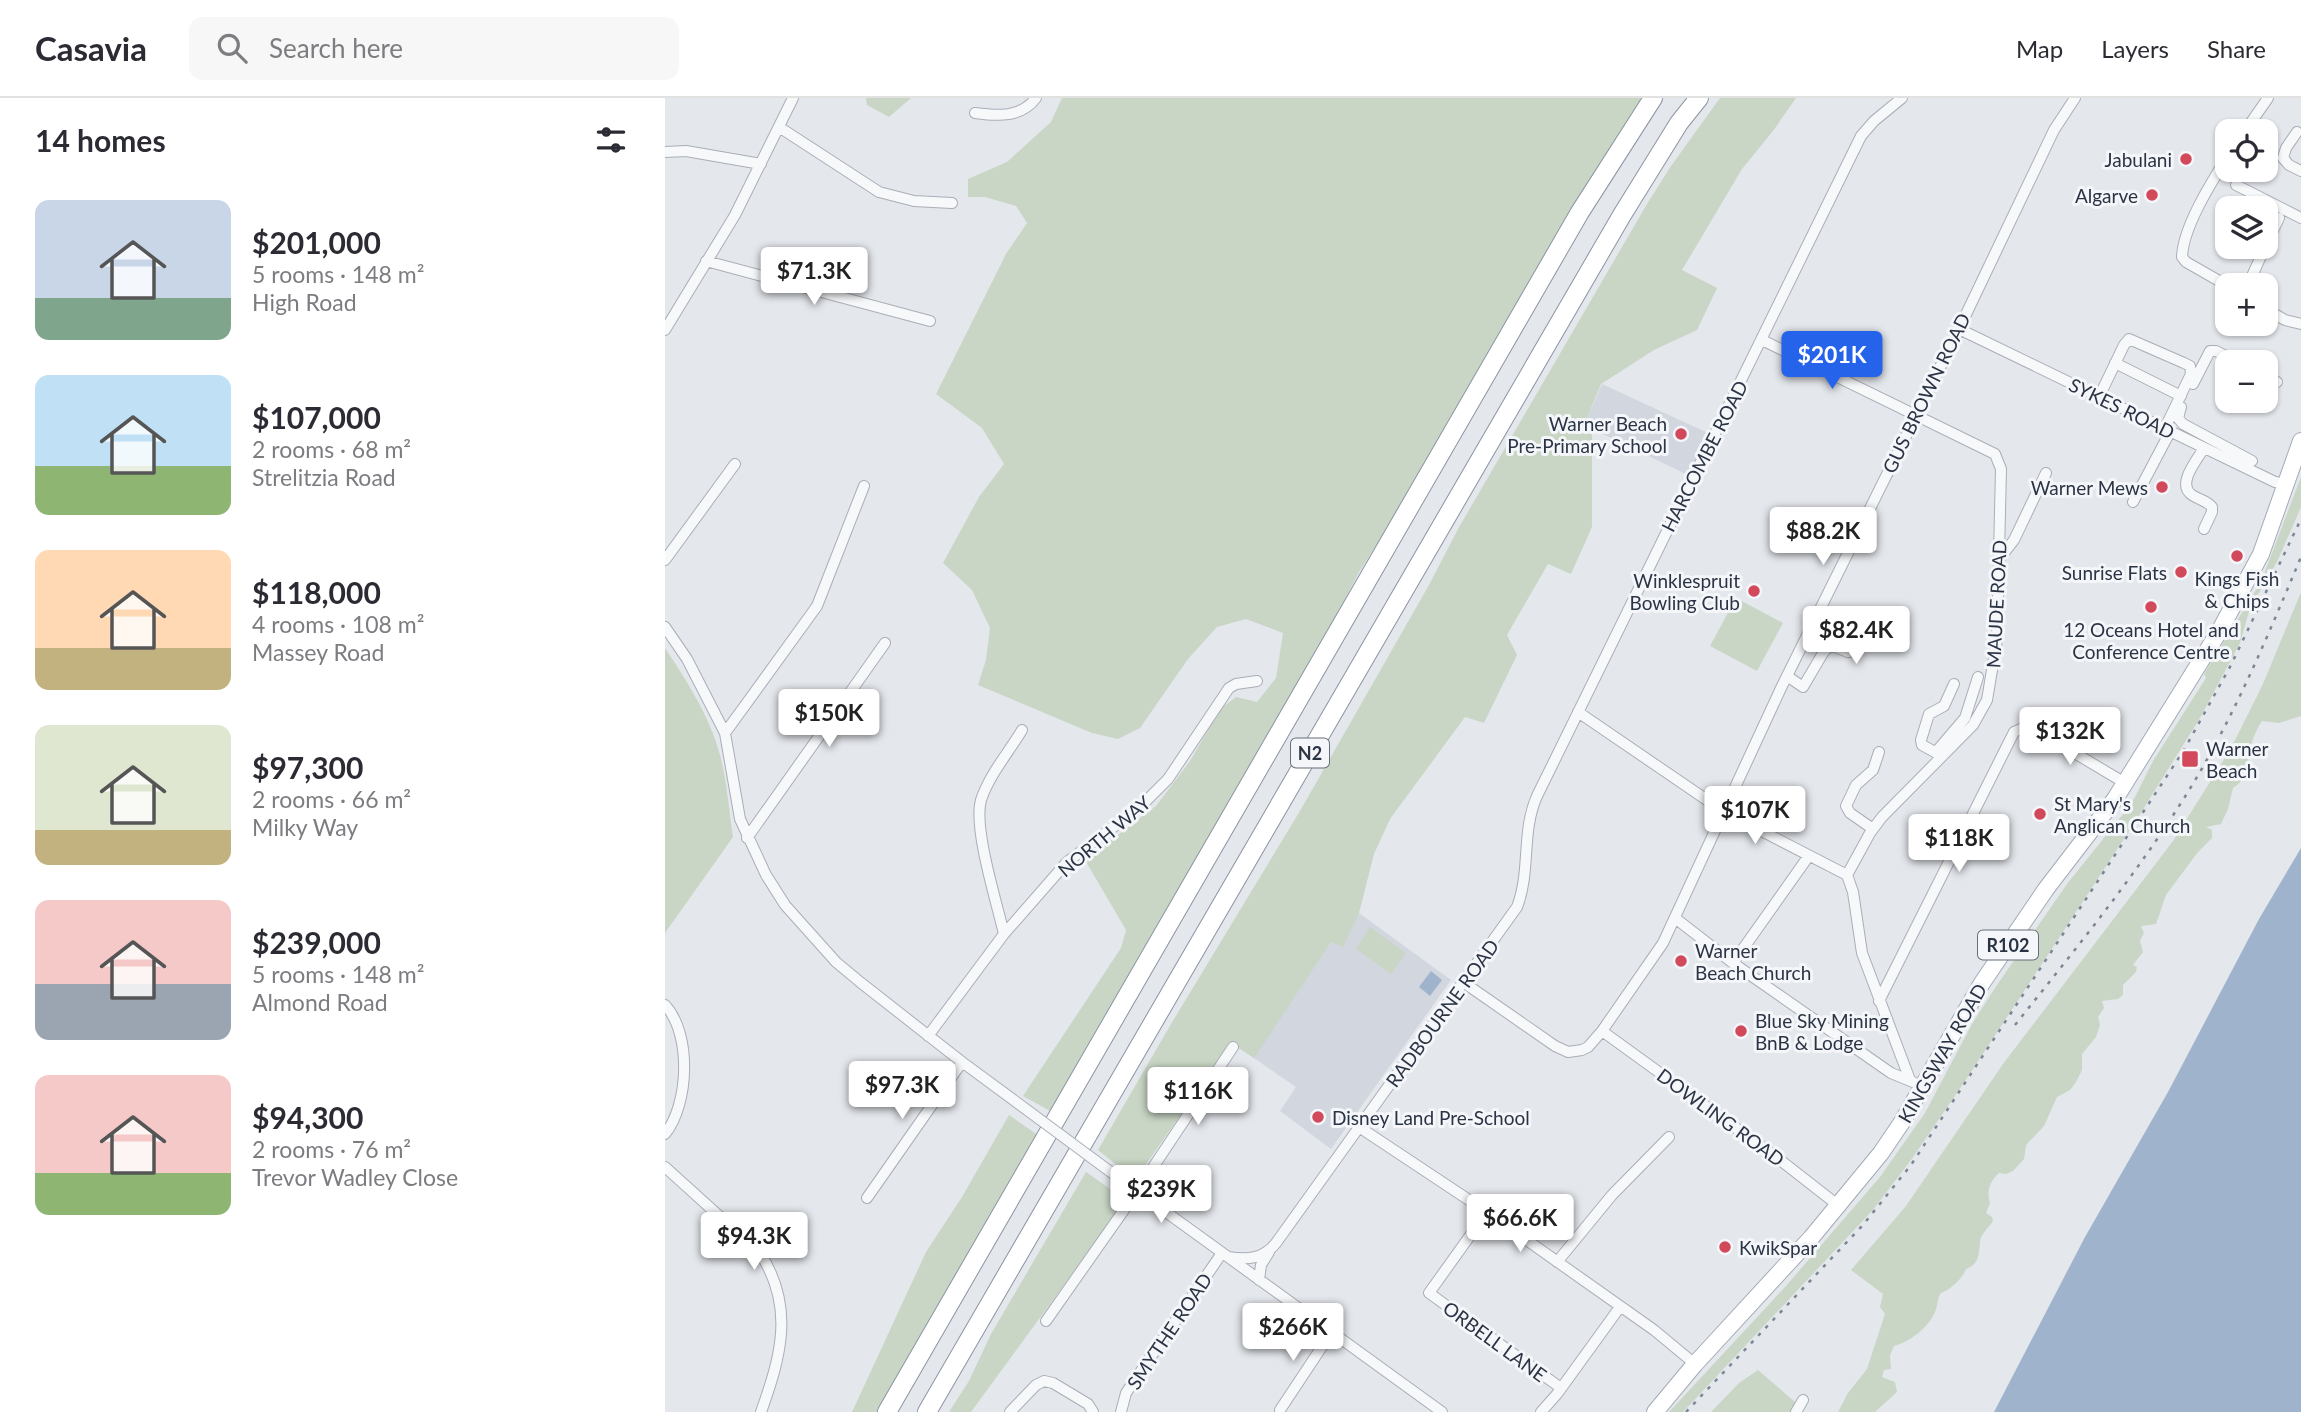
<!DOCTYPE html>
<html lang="en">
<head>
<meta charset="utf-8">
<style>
  body { margin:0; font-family:Lato,sans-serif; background:#f7f7f7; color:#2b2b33; height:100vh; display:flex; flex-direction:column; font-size:26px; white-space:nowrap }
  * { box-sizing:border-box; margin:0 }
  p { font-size:23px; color:#7c7c81 }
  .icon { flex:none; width:38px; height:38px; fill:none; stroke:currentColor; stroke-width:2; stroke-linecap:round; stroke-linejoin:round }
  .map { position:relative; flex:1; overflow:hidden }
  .drawer { display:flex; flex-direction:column; background:#fff; width:665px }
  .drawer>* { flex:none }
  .fabs { position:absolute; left:1550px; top:21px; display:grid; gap:14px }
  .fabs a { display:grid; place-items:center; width:63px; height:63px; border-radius:14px; background:#fff; box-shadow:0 2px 5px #0004; font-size:35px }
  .price { position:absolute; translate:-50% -60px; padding:0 16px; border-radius:7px; background:#fff; color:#222; font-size:23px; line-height:46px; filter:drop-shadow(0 2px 4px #0008) }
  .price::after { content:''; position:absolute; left:50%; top:42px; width:21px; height:16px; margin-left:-10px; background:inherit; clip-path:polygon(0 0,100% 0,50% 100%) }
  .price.current { background:#2563eb; color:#fff }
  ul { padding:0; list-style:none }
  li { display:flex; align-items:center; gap:21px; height:175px; padding:0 35px }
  li span { display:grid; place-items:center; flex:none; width:196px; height:140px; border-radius:14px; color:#555 }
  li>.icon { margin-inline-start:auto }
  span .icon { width:84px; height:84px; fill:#fffc; stroke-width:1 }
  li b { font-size:30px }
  h2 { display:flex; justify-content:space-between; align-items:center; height:84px; padding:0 35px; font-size:30px }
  header { display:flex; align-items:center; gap:42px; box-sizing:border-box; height:98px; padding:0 35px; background:#fff; border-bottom:2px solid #e1e1e2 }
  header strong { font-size:33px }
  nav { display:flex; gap:38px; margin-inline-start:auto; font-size:24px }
  .search { width:490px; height:63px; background:#f7f7f7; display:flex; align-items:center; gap:18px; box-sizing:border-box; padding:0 24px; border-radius:14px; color:#7c7c81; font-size:26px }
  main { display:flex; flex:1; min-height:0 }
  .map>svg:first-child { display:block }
  .built { fill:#d2d6de }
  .green { fill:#c9d6c5 }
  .water { fill:#9fb4cc }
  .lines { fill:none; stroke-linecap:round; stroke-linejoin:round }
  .street-casing { stroke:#a9aeb7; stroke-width:12 }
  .primary-casing { stroke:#a3abb8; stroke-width:18 }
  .highway-casing { stroke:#8b94a3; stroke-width:20 }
  .street { stroke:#f7f8fa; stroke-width:10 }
  .primary { stroke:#fff; stroke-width:16 }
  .highway { stroke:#fff; stroke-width:18 }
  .rail { stroke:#7d8696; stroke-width:2.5; stroke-dasharray:3.5 7; stroke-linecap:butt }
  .street-bridge-casing { stroke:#a9aeb7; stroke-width:12; stroke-linecap:butt }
  .street-bridge { stroke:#f7f8fa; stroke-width:10 }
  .poi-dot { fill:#d1495b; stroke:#f4f6f9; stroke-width:2.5 }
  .labels { text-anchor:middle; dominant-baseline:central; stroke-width:6; stroke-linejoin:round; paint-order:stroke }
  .shield { fill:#f4f6f9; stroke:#676e7b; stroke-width:2 }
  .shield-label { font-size:18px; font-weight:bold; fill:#2b3445 }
  .poi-label { font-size:19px; fill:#2b3445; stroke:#f4f6f9; text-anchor:end }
  .street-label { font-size:19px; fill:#2b3445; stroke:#f4f6f9 }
</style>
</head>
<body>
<header>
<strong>Casavia</strong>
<div class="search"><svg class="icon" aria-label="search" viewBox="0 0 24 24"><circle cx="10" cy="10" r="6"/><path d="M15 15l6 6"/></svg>Search here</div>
<nav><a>Map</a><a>Layers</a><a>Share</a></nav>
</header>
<main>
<section class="drawer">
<h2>14 homes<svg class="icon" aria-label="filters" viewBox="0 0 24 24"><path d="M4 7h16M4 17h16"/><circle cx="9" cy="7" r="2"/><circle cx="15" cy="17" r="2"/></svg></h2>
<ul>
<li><span style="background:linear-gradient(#c9d6e8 70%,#7fa58c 0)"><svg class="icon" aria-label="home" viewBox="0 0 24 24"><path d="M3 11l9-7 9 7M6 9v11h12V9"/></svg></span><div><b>$201,000</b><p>5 rooms · 148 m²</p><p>High Road</p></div></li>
<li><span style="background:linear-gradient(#bfe0f5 65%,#8fb573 0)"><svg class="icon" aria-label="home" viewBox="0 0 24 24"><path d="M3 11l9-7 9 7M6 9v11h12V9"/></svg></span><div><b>$107,000</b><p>2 rooms · 68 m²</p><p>Strelitzia Road</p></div></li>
<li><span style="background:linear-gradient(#ffd9b3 70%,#c2b280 0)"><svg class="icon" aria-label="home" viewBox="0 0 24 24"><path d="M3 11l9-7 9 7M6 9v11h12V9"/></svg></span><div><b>$118,000</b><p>4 rooms · 108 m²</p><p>Massey Road</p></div></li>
<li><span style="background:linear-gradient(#dfe7d0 75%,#c2b280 0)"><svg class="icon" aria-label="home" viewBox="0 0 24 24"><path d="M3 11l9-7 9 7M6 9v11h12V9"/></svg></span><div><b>$97,300</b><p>2 rooms · 66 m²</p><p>Milky Way</p></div></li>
<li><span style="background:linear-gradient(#f6c9c9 60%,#9aa5b1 0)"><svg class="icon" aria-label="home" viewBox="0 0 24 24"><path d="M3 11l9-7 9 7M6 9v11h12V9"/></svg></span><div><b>$239,000</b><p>5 rooms · 148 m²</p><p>Almond Road</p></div></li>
<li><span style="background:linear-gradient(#f6c9c9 70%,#8fb573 0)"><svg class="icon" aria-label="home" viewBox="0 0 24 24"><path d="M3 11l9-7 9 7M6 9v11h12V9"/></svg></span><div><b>$94,300</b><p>2 rooms · 76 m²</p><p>Trevor Wadley Close</p></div></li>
</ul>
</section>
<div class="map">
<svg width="1636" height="1314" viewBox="0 0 1636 1314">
  <rect width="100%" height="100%" fill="#e4e7ec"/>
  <path class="built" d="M937 286 1045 336 1025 378 919 327Z
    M694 815 786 882 666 1051 615 1013 631 989 567 945Z"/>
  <path class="green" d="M201 0H246L224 19 202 7Z
    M397 0H981L742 399 694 474 648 563 387 1014 358 998 456 850 461 832 420 762 491 708 525 663 555 611 571 599 592 604 611 580 618 535 581 521 552 529 523 561 475 630 453 641 427 635 313 587 321 562 325 530 307 492 278 465 314 399 339 366 317 330 271 296 341 156 362 125 351 108 320 99H303V81L342 64 386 24Z
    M1055 0H1131L1108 33 1077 71 1017 172 1052 190 1032 232 989 252 936 286 919 327 927 331V429L906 476 883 466 842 537 852 557 819 625 800 619 725 721 709 756 694 815 678 849 666 844 589 960 566 945 470 1082 433 1052 506 926 635 713 764 487 793 431 982 106 1006 68Z
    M1636 379V409L1612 464 1585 510 1575 545 1535 620 1472 721 1300 983 1246 1062 1207 1113 1018 1314H1004L1121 1188 1215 1079 1260 1015 1307 926 1332 887 1402 786 1459 715 1470 699 1488 663 1541 580 1539 576 1596 484Z
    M1636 494V618L1614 625 1597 623C1591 632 1586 644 1584 655 1581 670 1582 682 1568 690L1563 711 1556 726 1541 729 1547 732V740L1533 754 1501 797 1491 826 1476 828 1479 835 1475 843 1478 854 1468 867 1472 869 1471 874 1458 887V897L1453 901 1437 903 1439 910 1433 919 1435 927 1431 939 1417 956V972L1411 984 1405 992 1392 999 1379 1028 1361 1047 1359 1061 1348 1073 1341 1076 1334 1075C1325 1083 1321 1093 1325 1105L1321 1115 1327 1119 1328 1123C1324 1129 1316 1136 1315 1143 1314 1155 1315 1166 1301 1171 1298 1180 1285 1192 1276 1195 1272 1201 1273 1205 1271 1211 1266 1228 1245 1244 1229 1248L1225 1257 1226 1271 1219 1272 1217 1279 1230 1284 1232 1294 1210 1314H1173L1183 1295 1202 1271 1220 1216 1215 1209 1218 1196 1186 1172 1241 1108 1338 966 1508 743 1565 652 1598 586Z
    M1071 500 1118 525 1092 573 1045 548Z
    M0 550C22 583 45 619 55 657 62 684 64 712 68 739L0 835Z
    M705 829 741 855 726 876 691 851Z
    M344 1017 374 1038 214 1314H187L261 1154 297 1099Z
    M421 1074 461 1102 306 1314H284L304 1283 326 1236Z
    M1093 1272 1131 1305 1125 1314H1046L1074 1285Z"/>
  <path class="water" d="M1636 750V1314H1329L1420 1139 1503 994 1594 821Z
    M766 873 777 882 765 898 754 889Z"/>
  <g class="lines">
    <defs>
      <path id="street" d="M310 15C332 18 356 20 371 0
        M114 29 214 94 249 103 287 105
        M1580 33 1603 0
        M1632 34 1621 50 1618 60 1624 67 1636 73
        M0 54 21 53 96 66
        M1563 58C1547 83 1518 129 1517 159L1521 164 1563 188
        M1571 87 1636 120
        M1601 147 1614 120
        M41 163 265 223
        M1583 187 1600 149
        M1601 211 1620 222 1636 226
        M1294 231 1610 384 1622 386
        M0 232 70 117 128 0
        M1097 242 1330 356 1336 371 1332 542 1322 602 1308 627 1217 719 1205 735 1182 777
        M1450 265 1516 298
        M1601 279 1612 284
        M1528 286 1545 253H1551L1573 264
        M1434 299 1459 247 1464 241 1519 265 1525 268 1526 276 1499 332
        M1516 309 1513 320 1518 326 1587 363
        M1539 350C1532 362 1511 386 1527 397 1534 402 1541 402 1547 409V414L1539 431
        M1468 404 1505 334
        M1335 460 1349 442 1381 375
        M0 462 70 366
        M0 529 22 561 60 635 75 721 101 777 120 807 171 864 195 884 297 964 358 1009
        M1122 578 1138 589 1158 555 1161 551 1168 548 1183 554 1189 553 1209 515
        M913 614 1058 713 1182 777 1188 794 1197 855 1245 982
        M60 635 152 508 199 388
        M1271 654 1300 620 1313 579
        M1277 658 1257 647 1256 642 1264 616 1279 608 1289 586
        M1208 731 1185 715 1181 708 1191 687 1208 672 1214 654
        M82 740 220 545
        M1010 820 1068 865 1226 975 1248 984
        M339 836C332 805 308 730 316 702 324 677 344 654 357 632
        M1068 865 1143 759
        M798 884 890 948 903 954 917 952 923 949 937 933 998 845 1116 590 1294 231 1389 32 1410 0
        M1214 903 1349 634 1358 630 1371 632 1460 685
        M0 907C27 936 24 1006 0 1036
        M937 933 1115 1062 1174 1108
        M263 938 339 836 402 764 475 709 503 681 564 590 571 586 592 583
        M694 1029 822 1114 989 1232 1030 1266
        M0 1069 95 1155C130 1209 116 1258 96 1314
        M443 1072 777 1314
        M202 1100 297 964
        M822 1114 764 1195 896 1290
        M563 1159C583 1162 598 1161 611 1145L852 809C866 773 856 734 872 698L1196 38 1209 23 1237 0
        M892 1164 947 1097 1004 1039
        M594 1182 596 1167 604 1154
        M381 1223 473 1092 568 949
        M615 1312 666 1235
        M345 1314 371 1287 379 1283 388 1285 423 1306 428 1314
        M456 1314 461 1295 557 1155
        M876 1314 892 1296 955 1209
        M1131 1314 1138 1302"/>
      <path id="primary" d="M990 1314 1030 1266 1146 1140 1216 1055 1237 1024 1317 885 1381 791 1450 701 1555 532 1596 456 1636 343"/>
      <path id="highway" d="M222 1314 915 114 988 0
        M262 1314 957 117 1014 25 1034 0"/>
    </defs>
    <use href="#street" class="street-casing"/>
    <use href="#primary" class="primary-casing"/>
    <use href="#highway" class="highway-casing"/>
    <use href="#street" class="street"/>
    <use href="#primary" class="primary"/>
    <use href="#highway" class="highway"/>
    <path class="rail" d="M1350 927C1413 848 1477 770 1529 684 1572 612 1604 535 1636 459
      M1021 1314 1198 1127 1246 1067 1519 652 1566 567 1636 421"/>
    <defs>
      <path id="street-bridge" d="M358 1009 443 1072"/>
    </defs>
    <use href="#street-bridge" class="street-bridge-casing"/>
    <use href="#street-bridge" class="street-bridge"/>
  </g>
  <g class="poi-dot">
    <circle cx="1521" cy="61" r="7"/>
    <circle cx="1487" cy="97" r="7"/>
    <circle cx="1016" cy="336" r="7"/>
    <circle cx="1497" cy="389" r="7"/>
    <circle cx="1572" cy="458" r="7"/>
    <circle cx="1516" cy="474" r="7"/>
    <circle cx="1089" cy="493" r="7"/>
    <circle cx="1486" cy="509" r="7"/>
    <rect x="1516" y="652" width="18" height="18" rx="3.5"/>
    <circle cx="1375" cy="716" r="7"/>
    <circle cx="1016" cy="863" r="7"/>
    <circle cx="1076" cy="933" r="7"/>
    <circle cx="653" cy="1019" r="7"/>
    <circle cx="1060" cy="1149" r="7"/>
  </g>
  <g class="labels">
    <g class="shield">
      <rect x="626" y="640.5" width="38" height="29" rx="5"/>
      <rect x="1313" y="832.5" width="60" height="29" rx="5"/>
    </g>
    <g class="shield-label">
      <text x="645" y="655">N2</text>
      <text x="1343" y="847">R102</text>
    </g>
    <g class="poi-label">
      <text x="1507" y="61">Jabulani</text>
      <text x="1473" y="97">Algarve</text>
      <text x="1002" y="325">Warner Beach<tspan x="1002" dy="22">Pre-Primary School</tspan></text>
      <text x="1483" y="389">Warner Mews</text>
      <text x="1502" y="474">Sunrise Flats</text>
      <text x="1572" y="480" text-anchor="middle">Kings Fish<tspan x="1572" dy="22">&amp; Chips</tspan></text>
      <text x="1075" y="482">Winklespruit<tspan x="1075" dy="22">Bowling Club</tspan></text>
      <text x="1486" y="531" text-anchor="middle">12 Oceans Hotel and<tspan x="1486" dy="22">Conference Centre</tspan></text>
      <text x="1541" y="650" text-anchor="start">Warner<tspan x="1541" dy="22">Beach</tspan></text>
      <text x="1389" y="705" text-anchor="start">St Mary's<tspan x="1389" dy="22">Anglican Church</tspan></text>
      <text x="1030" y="852" text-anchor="start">Warner<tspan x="1030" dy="22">Beach Church</tspan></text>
      <text x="1090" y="922" text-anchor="start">Blue Sky Mining<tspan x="1090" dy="22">BnB &amp; Lodge</tspan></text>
      <text x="667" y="1019" text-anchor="start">Disney Land Pre-School</text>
      <text x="1074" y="1149" text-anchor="start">KwikSpar</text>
    </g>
    <g class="street-label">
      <text transform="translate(1261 295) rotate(-64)">GUS BROWN ROAD</text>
      <text transform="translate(1457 310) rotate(26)">SYKES ROAD</text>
      <text transform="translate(1039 358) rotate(-63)">HARCOMBE ROAD</text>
      <text transform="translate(1331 506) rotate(-87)">MAUDE ROAD</text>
      <text transform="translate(439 738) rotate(-40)">NORTH WAY</text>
      <text transform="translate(777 915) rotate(-54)">RADBOURNE ROAD</text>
      <text transform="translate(1277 955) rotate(-60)">KINGSWAY ROAD</text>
      <text transform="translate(1056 1019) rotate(36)">DOWLING ROAD</text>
      <text transform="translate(504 1233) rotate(-56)">SMYTHE ROAD</text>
      <text transform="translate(830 1243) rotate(36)">ORBELL LANE</text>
    </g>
  </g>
</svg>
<div class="fabs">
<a><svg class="icon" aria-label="locate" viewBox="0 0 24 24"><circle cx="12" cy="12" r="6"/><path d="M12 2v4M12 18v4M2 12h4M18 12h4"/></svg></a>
<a><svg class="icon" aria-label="layers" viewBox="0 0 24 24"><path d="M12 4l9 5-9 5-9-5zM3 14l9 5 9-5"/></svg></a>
<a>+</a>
<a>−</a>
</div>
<b class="price" style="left:149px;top:209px">$71.3K</b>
<b class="price current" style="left:1167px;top:293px">$201K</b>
<b class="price" style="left:1158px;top:469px">$88.2K</b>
<b class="price" style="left:1191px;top:568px">$82.4K</b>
<b class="price" style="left:164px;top:651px">$150K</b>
<b class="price" style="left:1405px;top:669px">$132K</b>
<b class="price" style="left:1090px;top:748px">$107K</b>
<b class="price" style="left:1294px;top:776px">$118K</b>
<b class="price" style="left:237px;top:1023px">$97.3K</b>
<b class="price" style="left:533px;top:1029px">$116K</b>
<b class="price" style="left:496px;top:1127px">$239K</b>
<b class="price" style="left:855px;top:1156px">$66.6K</b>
<b class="price" style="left:89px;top:1174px">$94.3K</b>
<b class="price" style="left:628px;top:1265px">$266K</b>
</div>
</main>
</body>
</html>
